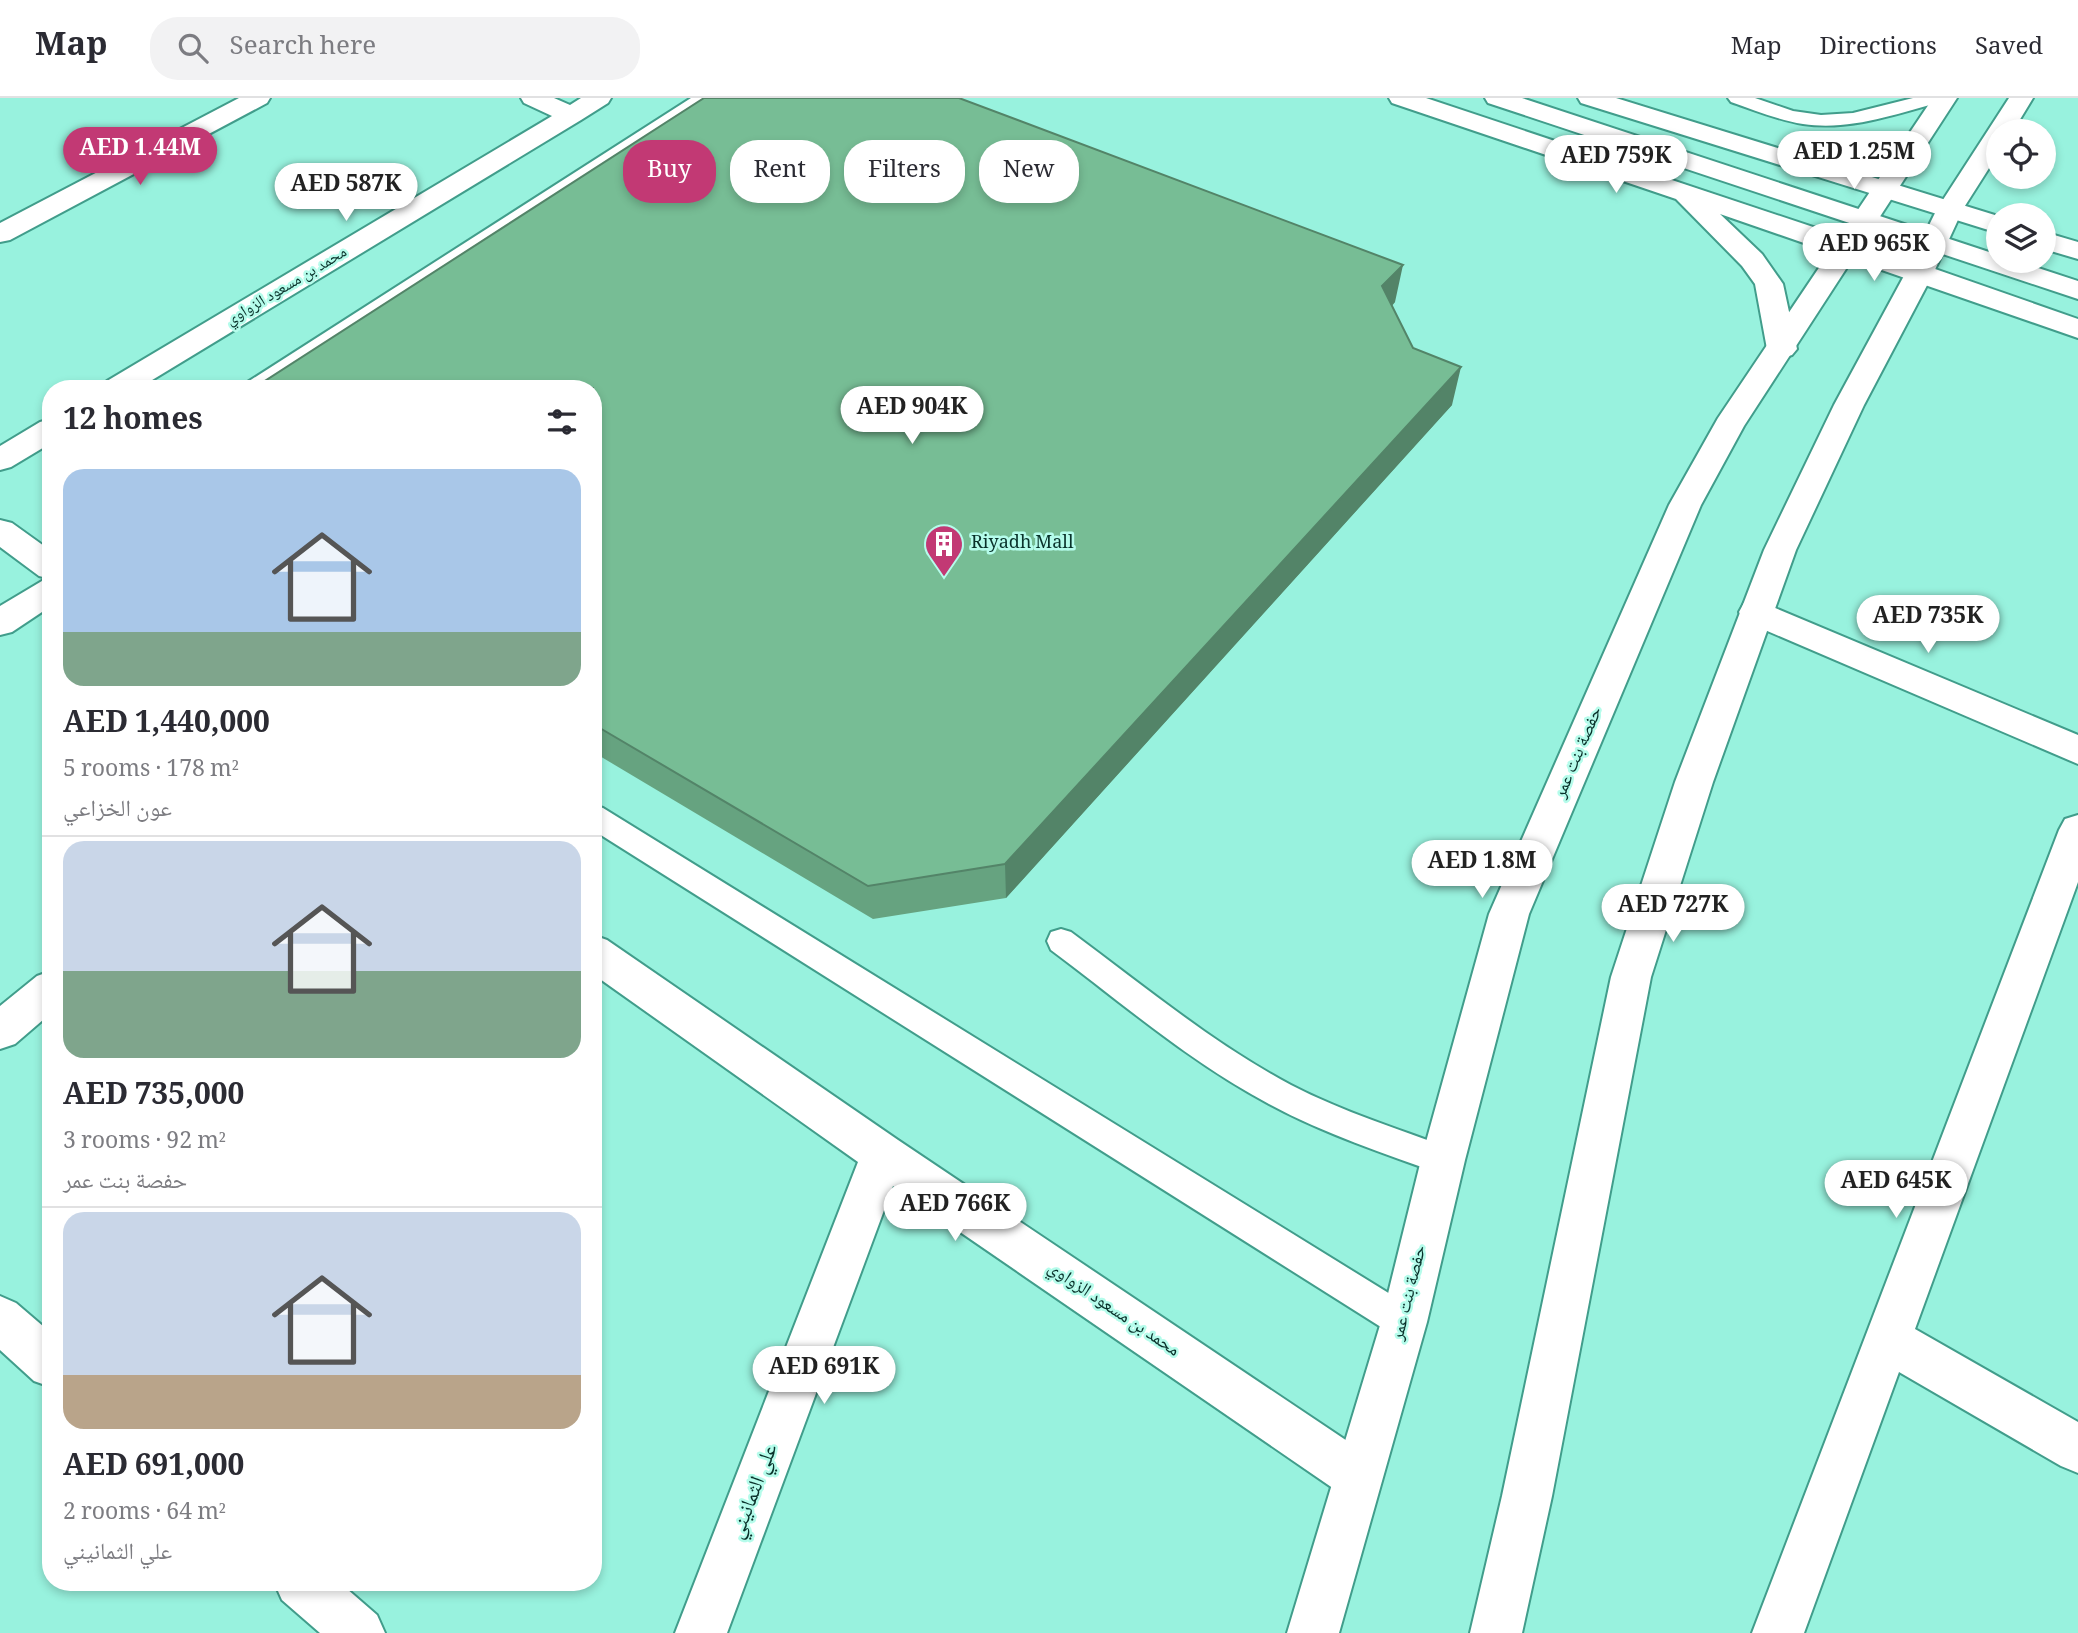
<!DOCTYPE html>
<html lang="en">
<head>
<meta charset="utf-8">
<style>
  body { margin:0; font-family:Georgia,"Noto Naskh Arabic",serif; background:#f2f2f3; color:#2b2b33; height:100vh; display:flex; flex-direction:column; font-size:26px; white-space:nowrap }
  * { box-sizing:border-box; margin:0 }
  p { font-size:23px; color:#7c7c81 }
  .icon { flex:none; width:38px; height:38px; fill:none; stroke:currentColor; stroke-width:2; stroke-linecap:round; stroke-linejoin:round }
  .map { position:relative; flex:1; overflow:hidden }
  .panel { position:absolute; left:42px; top:282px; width:560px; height:1211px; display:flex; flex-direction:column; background:#fff; border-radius:28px; box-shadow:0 4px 10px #0003 }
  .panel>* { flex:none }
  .guide { position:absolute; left:623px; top:42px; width:665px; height:63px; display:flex; gap:14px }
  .buttons { position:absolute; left:1986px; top:21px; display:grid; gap:14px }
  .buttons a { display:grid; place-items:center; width:70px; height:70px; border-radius:50%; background:#fff; box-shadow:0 4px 10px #0003; font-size:35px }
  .price { position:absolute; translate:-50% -60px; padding:0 16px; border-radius:24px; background:#fff; color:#222; font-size:23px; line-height:46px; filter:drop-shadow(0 2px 4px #0008) }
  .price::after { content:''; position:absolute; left:50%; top:42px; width:21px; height:16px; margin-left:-10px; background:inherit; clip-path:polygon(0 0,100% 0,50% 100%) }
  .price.current { background:#c23974; color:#fff }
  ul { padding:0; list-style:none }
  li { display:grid; align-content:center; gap:14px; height:371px; padding:0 21px }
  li+li { border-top:2px solid #e1e1e2 }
  li span { display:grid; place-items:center; height:217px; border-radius:21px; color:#555 }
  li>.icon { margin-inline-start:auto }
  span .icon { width:126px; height:126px; fill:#fffc; stroke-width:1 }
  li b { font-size:30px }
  h2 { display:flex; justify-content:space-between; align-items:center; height:84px; padding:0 21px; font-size:30px }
  .tag { padding:0 24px; border-radius:28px; background:#fff; box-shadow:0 4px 10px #0003; font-size:24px; line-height:63px }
  .tag.current { background:#c23974; color:#fff }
  header { display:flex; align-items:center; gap:42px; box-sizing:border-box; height:98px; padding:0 35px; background:#fff; border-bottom:2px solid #e1e1e2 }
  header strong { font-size:33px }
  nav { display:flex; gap:38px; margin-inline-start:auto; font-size:24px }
  .search { width:490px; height:63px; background:#f2f2f3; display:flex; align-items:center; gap:18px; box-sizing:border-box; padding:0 24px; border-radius:28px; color:#7c7c81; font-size:26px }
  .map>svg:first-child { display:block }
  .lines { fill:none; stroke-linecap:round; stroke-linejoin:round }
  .service-casing { stroke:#419d8b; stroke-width:4 }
  .minor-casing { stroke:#419d8b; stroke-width:4 }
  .tertiary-casing { stroke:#419d8b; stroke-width:4 }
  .secondary-casing { stroke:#419d8b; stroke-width:4 }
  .service { fill:#fff; fill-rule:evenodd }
  .minor { fill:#fff; fill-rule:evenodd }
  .tertiary { fill:#fff; fill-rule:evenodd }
  .secondary { fill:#fff; fill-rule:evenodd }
  .wall { fill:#66a380 }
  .shaded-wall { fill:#538468 }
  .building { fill:#77bd95; stroke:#538468; stroke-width:2 }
  .labels { text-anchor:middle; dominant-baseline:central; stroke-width:5; stroke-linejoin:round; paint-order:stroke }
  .far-street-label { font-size:16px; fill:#09312a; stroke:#b5fceb }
  .poi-label { font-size:18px; fill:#09312a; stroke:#b5fceb; text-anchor:start }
  .street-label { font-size:18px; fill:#09312a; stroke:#b5fceb }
  .near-street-label { font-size:21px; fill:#09312a; stroke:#b5fceb }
</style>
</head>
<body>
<header>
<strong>Map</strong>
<div class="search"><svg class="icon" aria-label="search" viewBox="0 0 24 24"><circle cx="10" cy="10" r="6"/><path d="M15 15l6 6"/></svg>Search here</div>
<nav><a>Map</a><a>Directions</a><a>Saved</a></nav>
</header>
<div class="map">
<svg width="2078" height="1535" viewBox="0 0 2078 1535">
  <rect width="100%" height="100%" fill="#98f2de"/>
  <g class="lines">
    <defs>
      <path id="service" d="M691 0H712L268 290H243L246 285Z
        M1728 0H1755L1793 13 1821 17 1853 15 1913 0H1943L1940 4C1896 16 1850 33 1803 26 1778 22 1754 12 1731 4Z
        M593 707 603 710 1416 1212 1421 1224 1416 1236 1404 1241 1392 1236 593 732Z
        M1061 831 1071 834C1143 887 1212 945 1291 987 1343 1014 1399 1031 1454 1052L1459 1062 1454 1072 1443 1077C1384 1055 1324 1036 1269 1006 1190 964 1122 905 1051 852L1047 843 1051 834Z"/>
      <path id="minor" d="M239 0H270L267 5 10 142 0 144V125Z
        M521 0H554L570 7 581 0H611L608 5 581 22 139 290H103L107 283 552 18 524 5Z
        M51 321V345L11 369 0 372V348L40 324Z
        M0 422 12 425 51 453V508L12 534 0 537V508L47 480 39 478 0 449Z
        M1756 502 2078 637V666L1744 523 1739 514 1744 505Z
        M2078 717V784L1915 1231 2078 1324V1375L2061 1368 1899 1274 1804 1535H1752L2059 732 2065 721Z
        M593 837 607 842 898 1042 1374 1361 1382 1378 1374 1395 1357 1403 1340 1395 893 1088 727 1535H675L858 1064 593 876Z
        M51 873V915L15 946 0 951V908L37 878Z
        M0 1198 16 1205 51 1235V1289L34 1283 0 1252Z
        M274 1484H339L377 1517 385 1535H320L282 1502Z"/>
      <path id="tertiary" d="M1933 0H1957L1744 328 1701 407 1529 816 1465 1062 1427 1224 1339 1535H1287L1381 1224 1421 1062 1489 816 1669 407 1718 320Z
        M2009 0H2033L2013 33H1998V56L1963 111 1933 176 1864 307 1796 452 1713 684 1651 879 1552 1398 1522 1535H1470L1502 1398 1611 879 1675 684 1764 452 1834 307 1905 176 1937 111Z"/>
      <path id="secondary" d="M1389 0H1426L1855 143 2078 221V240L1720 116 1762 156 1783 186 1797 251 1792 257 1782 260 1772 257 1767 251 1755 186 1742 168 1676 101 1392 5Z
        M1485 0H1522L1998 157V163H2017L2078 183V201L1488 5Z
        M1578 0H1616L1998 118V135L1581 5Z
        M2044 134 2078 144V161L2044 151Z"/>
    </defs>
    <use href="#service" class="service-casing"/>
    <use href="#minor" class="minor-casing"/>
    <use href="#tertiary" class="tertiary-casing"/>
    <use href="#secondary" class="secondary-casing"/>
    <use href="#service" class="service"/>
    <use href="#minor" class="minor"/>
    <use href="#tertiary" class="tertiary"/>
    <use href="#secondary" class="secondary"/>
  </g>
  <path class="wall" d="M1395 204 1392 208 1413 250 1452 307 1006 800 873 821 593 654V290Z"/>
  <path class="shaded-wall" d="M1403 167 1395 204 1375 225 1382 188Z
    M1461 269 1452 307 1006 800 1005 766Z"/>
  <path class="building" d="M704 0H959L1403 167 1382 188 1413 250 1461 269 1005 766 868 788 593 626V290H254Z"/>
  <defs>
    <symbol id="building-pin" viewBox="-11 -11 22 30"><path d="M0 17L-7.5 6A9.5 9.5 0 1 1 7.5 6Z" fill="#c23974" stroke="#b5fceb"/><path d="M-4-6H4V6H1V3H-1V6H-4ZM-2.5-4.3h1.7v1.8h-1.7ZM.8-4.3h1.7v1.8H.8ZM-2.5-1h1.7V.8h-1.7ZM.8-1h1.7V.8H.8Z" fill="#fff"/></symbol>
  </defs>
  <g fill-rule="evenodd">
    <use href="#building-pin" x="922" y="424" width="44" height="60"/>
  </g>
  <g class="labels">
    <g class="far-street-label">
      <text transform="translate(287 189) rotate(-31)">محمد بن مسعود الزواوي</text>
    </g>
    <g class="poi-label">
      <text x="971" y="446">Riyadh Mall</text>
    </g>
    <g class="street-label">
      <text transform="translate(1579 655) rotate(-67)">حفصة بنت عمر</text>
      <text transform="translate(1410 1195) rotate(-76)">حفصة بنت عمر</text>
      <text transform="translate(1113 1212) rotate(34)">محمد بن مسعود الزواوي</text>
    </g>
    <g class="near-street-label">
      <text transform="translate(755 1394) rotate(-69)">علي الثمانيني</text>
    </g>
  </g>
</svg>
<div class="buttons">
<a><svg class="icon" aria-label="locate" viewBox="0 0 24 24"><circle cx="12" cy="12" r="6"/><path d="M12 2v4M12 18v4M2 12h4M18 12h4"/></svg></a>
<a><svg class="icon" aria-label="layers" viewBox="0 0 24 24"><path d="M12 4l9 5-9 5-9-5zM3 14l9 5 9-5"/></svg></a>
</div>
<b class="price current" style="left:140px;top:89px">AED 1.44M</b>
<b class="price" style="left:1854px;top:93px">AED 1.25M</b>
<b class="price" style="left:1616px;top:97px">AED 759K</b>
<b class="price" style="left:346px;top:125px">AED 587K</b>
<b class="price" style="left:1874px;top:185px">AED 965K</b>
<b class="price" style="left:912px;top:348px">AED 904K</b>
<b class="price" style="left:1928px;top:557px">AED 735K</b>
<b class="price" style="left:1482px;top:802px">AED 1.8M</b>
<b class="price" style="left:1673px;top:846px">AED 727K</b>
<b class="price" style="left:1896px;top:1122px">AED 645K</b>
<b class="price" style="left:955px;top:1145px">AED 766K</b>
<b class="price" style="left:824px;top:1308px">AED 691K</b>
<div class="guide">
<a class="tag current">Buy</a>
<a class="tag">Rent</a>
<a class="tag">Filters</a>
<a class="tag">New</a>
</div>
<section class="panel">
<h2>12 homes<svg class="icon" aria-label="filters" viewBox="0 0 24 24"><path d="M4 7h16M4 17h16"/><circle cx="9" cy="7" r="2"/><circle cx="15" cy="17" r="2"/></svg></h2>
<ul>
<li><span style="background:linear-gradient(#a9c7e8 75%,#7fa58c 0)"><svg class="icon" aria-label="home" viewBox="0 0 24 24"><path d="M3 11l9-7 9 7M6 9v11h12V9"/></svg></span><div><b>AED 1,440,000</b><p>5 rooms · 178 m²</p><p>عون الخزاعي</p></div></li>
<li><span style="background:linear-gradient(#c9d6e8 60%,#7fa58c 0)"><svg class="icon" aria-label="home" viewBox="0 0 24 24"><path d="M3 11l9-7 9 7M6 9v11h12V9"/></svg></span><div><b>AED 735,000</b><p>3 rooms · 92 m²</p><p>حفصة بنت عمر</p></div></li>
<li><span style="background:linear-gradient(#c9d6e8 75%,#b9a48a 0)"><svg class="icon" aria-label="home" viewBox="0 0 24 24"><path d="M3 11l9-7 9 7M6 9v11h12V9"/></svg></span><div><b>AED 691,000</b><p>2 rooms · 64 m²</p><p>علي الثمانيني</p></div></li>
</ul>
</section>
</div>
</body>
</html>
